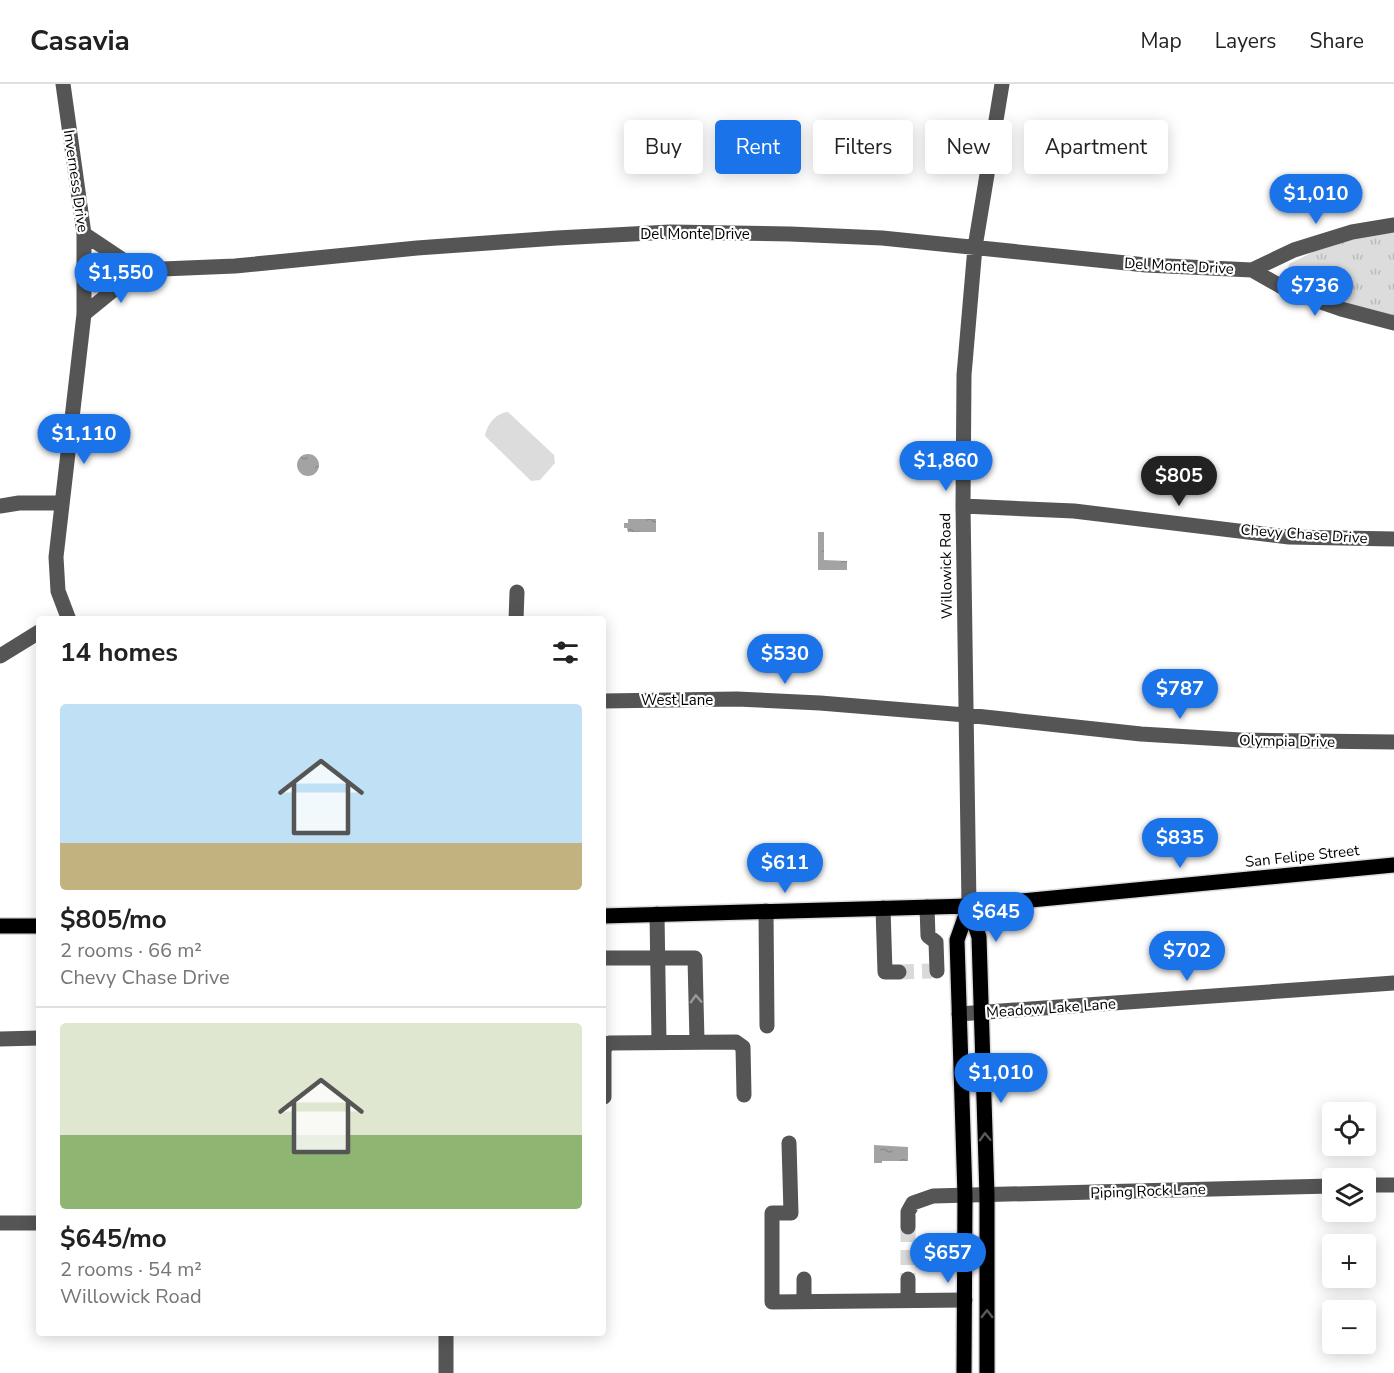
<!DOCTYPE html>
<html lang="en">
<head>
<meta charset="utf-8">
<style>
  body { margin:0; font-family:"Nunito Sans",sans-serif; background:#f2f2f2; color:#222; height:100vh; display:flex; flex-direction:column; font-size:22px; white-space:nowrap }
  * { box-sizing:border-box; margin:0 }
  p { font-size:20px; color:#767676 }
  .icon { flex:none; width:33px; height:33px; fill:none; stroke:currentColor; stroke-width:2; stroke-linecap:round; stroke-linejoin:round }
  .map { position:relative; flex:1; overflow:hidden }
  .sheet { position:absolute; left:36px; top:532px; width:570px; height:720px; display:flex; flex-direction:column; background:#fff; border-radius:6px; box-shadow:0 3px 15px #0003 }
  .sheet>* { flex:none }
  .top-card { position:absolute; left:624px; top:36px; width:570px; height:54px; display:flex; gap:12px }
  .tools { position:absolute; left:1322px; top:1018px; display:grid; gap:12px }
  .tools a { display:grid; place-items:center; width:54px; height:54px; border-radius:6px; background:#fff; box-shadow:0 3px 15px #0003; font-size:30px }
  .price { position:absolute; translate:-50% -51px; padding:0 14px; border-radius:21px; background:#1a73e8; color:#fff; font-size:20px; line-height:39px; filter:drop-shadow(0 2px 3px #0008) }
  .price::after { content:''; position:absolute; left:50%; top:36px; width:18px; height:14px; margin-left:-9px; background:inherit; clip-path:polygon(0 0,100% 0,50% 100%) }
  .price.on { background:#222; color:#fff }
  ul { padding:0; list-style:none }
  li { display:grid; align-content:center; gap:12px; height:318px; padding:0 24px }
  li+li { border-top:2px solid #e0e0e0 }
  li span { display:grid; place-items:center; height:186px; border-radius:6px; color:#555 }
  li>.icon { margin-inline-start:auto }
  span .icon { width:108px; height:108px; fill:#fffc; stroke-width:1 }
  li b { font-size:26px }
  h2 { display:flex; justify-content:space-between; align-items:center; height:72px; padding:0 24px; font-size:26px }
  .chip { padding:0 21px; border-radius:6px; background:#fff; box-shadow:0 3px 15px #0003; font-size:21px; line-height:54px }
  .chip.on { background:#1a73e8; color:#fff }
  header { display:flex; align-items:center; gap:36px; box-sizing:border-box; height:84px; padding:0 30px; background:#fff; border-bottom:2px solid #e0e0e0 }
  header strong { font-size:28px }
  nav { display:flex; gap:33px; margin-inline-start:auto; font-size:21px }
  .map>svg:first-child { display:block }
  .grass { fill:url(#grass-tufts) }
  .garden { fill:#dcdcdc }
  .water { fill:url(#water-ripples) }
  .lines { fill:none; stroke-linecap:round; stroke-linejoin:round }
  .minor-tunnel { stroke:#d9d9d9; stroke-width:15; stroke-dasharray:15 8; stroke-linecap:butt }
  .major-casing { stroke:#dbdbdb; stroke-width:18 }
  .minor { stroke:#555; stroke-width:15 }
  .major { stroke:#000; stroke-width:15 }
  .oneway { stroke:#999 }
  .oneway2 { stroke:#595959 }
  .labels { text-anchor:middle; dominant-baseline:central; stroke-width:4.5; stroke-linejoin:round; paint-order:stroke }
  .street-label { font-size:15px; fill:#000; stroke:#fff }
</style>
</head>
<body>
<header>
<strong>Casavia</strong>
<nav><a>Map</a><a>Layers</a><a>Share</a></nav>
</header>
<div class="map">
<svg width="1394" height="1289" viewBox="0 0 1394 1289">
  <defs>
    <pattern id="grass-tufts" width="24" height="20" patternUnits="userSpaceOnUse" patternTransform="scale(1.5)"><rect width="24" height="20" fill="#dcdcdc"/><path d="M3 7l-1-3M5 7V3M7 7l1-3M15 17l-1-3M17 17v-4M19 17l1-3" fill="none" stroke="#bbb"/></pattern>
    <pattern id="water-ripples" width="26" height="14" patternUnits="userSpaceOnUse" patternTransform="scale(1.5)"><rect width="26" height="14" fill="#a3a3a3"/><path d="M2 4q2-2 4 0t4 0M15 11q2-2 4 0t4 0" fill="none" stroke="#8b8b8b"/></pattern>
  </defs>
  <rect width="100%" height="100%" fill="#fff"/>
  <path class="grass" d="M1394 148V233C1375 228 1303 210 1291 197 1289 195 1288 192 1287 189L1289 180 1323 163 1370 151Z
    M100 167 124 187 123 191 101 209H94L91 206V173L93 168Z"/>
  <path class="garden" d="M508 328 554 371 555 379 540 396 531 397 485 352C487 340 496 329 508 328Z"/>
  <path class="water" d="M297 381a11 11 0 1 1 22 0a11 11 0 1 1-22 0Z
    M628 435H656V448H628L627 444H624V439H628Z
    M818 448H824V476L847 477V486H818Z
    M874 1061 908 1063V1077H882V1079H874Z"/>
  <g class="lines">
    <path class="minor-tunnel" d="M899 888 932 887
      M908 1143V1195"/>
    <defs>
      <path id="major" d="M969 822 979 853 987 1112V1289
        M603 832 969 822 1394 781
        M0 842H39
        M964 1289 965 1112 957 856 969 822"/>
    </defs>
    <use href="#major" class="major-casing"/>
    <path class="minor" d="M63 0 84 150V230L56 473 58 507 69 536
      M84 150 138 186 235 182 417 164 557 154 670 148 790 150 882 154 1146 181 1252 186 1289 207 1341 225 1394 239
      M1252 186 1294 166 1352 148 1394 141
      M84 230 138 186
      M0 422 19 419H62
      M963 422 1074 427 1289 453 1394 455
      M516 536 517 508
      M0 572 39 548
      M603 617 737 615 820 619 966 631 1141 650 1241 656 1394 658
      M969 822 963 422 964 291 975 163 1002 0
      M927 823 928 852 936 858 937 887
      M883 824 885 888H899
      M766 827 767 942
      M657 830 659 958
      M603 874H695L697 957
      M959 930 1394 899
      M0 955 39 954
      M604 1013V965L609 959 736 958 743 963 744 1011
      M789 1059 791 1129H772V1218L965 1216
      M1365 1101H1394
      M0 1139H39
      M908 1143V1128L913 1119 933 1112 1332 1102
      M804 1195V1217
      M908 1195V1217
      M446 1250V1289"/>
    <use href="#major" class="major"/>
  </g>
  <defs><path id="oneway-chevron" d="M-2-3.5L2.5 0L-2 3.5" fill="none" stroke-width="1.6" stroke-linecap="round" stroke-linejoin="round" transform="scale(1.5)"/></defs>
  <use class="oneway" href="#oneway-chevron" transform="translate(696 915) rotate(-92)"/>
  <g class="oneway2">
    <use href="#oneway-chevron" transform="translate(985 1053) rotate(-92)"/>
    <use href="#oneway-chevron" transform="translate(987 1230) rotate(-90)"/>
  </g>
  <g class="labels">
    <g class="street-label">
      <text transform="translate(76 97) rotate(82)">Inverness Drive</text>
      <text x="695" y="150">Del Monte Drive</text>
      <text transform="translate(1179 182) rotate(3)">Del Monte Drive</text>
      <text transform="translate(1304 450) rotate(4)">Chevy Chase Drive</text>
      <text transform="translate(946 482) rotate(-91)">Willowick Road</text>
      <text x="677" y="616">West Lane</text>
      <text transform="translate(1287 657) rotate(1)">Olympia Drive</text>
      <text transform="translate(1302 772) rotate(-6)">San Felipe Street</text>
      <text transform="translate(1051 924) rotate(-4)">Meadow Lake Lane</text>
      <text transform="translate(1148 1107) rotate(-2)">Piping Rock Lane</text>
    </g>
  </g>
</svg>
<div class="tools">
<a><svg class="icon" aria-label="locate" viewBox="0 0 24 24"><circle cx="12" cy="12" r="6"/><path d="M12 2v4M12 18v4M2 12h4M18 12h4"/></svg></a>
<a><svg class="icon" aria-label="layers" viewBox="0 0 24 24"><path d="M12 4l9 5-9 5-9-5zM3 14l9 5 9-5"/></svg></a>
<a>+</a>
<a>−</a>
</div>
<b class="price" style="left:1316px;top:141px">$1,010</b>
<b class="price" style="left:121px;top:220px">$1,550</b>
<b class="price" style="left:1315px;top:233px">$736</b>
<b class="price" style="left:84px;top:381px">$1,110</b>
<b class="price" style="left:946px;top:408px">$1,860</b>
<b class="price on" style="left:1179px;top:423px">$805</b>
<b class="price" style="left:785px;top:601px">$530</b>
<b class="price" style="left:1180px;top:636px">$787</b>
<b class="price" style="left:1180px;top:785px">$835</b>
<b class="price" style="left:785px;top:810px">$611</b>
<b class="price" style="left:996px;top:859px">$645</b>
<b class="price" style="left:1187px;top:898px">$702</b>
<b class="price" style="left:1001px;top:1020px">$1,010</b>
<b class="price" style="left:948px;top:1200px">$657</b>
<div class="top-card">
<a class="chip">Buy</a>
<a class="chip on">Rent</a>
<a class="chip">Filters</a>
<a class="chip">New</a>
<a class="chip">Apartment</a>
</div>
<section class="sheet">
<h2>14 homes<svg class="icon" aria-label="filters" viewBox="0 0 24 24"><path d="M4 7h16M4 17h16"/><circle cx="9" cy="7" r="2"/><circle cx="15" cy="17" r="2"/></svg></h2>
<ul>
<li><span style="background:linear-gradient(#bfe0f5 75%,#c2b280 0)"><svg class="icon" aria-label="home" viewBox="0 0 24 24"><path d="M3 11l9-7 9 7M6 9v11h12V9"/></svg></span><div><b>$805/mo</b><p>2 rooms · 66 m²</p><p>Chevy Chase Drive</p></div></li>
<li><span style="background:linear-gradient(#dfe7d0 60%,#8fb573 0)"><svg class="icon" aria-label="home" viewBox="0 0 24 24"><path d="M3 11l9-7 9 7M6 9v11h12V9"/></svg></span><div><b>$645/mo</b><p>2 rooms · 54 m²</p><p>Willowick Road</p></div></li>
</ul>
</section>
</div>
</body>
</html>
